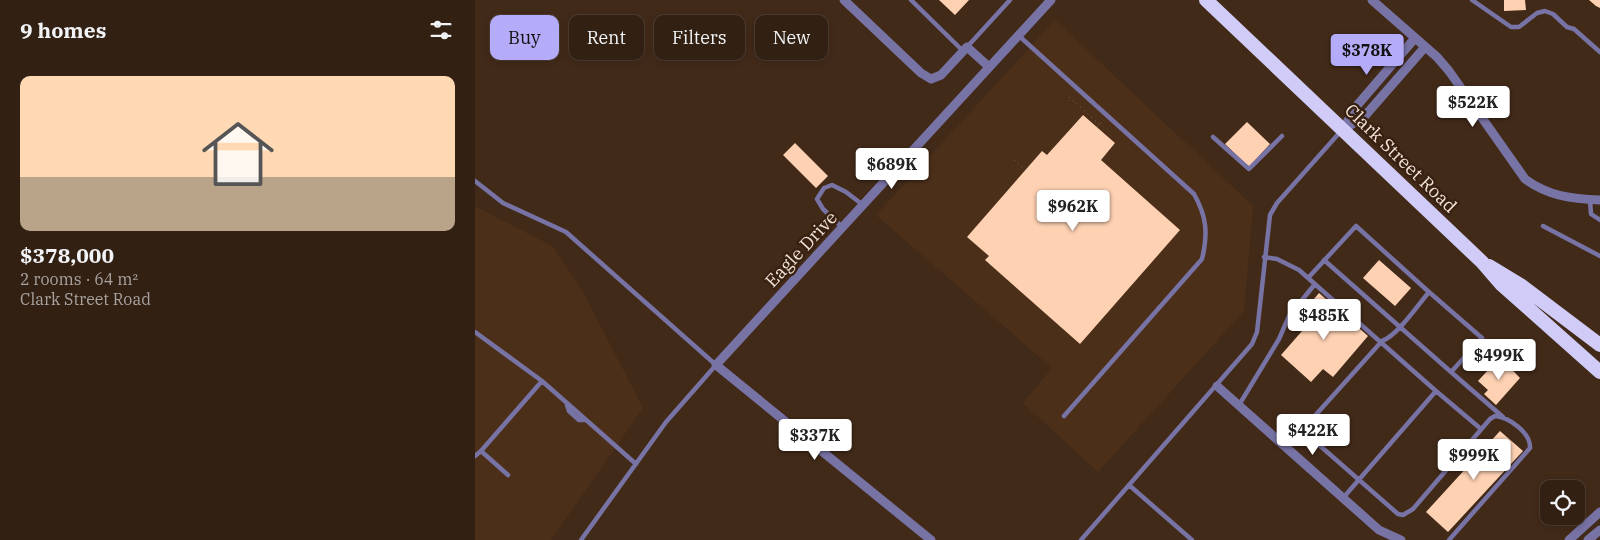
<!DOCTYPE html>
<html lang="en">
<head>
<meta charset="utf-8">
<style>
  body { margin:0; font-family:"IBM Plex Serif",serif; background:#3a281c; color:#f1f3f6; height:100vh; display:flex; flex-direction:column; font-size:19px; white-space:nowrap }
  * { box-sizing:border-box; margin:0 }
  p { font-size:16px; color:#a8a3a0 }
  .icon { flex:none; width:28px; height:28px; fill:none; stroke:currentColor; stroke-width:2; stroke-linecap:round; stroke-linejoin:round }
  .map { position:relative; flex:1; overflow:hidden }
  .side { display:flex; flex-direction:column; background:#322013; width:475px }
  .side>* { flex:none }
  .top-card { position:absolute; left:15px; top:15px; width:475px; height:45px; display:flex; gap:10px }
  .buttons { position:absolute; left:1065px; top:480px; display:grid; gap:10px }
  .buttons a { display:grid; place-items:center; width:45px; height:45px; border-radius:10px; background:#322013; box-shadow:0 2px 8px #0003,0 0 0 1px #4d3e33; font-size:25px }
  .price { position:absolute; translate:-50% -42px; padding:0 11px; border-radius:5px; background:#fff; color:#222; font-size:16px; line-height:32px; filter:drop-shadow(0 1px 2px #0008) }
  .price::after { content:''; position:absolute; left:50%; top:30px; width:15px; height:11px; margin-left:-8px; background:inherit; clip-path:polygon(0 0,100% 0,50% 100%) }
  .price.current { background:#b4acf9; color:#111 }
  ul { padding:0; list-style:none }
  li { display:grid; align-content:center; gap:10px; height:265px; padding:0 20px }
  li+li { border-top:1px solid #4d3e33 }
  li span { display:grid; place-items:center; height:155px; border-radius:10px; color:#555 }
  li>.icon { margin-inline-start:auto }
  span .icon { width:90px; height:90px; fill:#fffc; stroke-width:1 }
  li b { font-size:21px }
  h2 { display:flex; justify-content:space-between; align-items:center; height:60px; padding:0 20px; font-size:21px }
  .pill { padding:0 18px; border-radius:10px; background:#322013; box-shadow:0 2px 8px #0003,0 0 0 1px #4d3e33; font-size:18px; line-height:45px }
  .pill.current { background:#b4acf9; color:#111 }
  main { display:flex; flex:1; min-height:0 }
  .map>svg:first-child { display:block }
  .built { fill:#4c2f19 }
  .building { fill:#fed1b3 }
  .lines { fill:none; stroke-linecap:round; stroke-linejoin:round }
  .path { stroke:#836e5f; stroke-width:1; stroke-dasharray:1 4; stroke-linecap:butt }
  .service { stroke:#7873a5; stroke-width:4.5 }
  .minor { stroke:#7873a5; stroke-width:9 }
  .trunk { stroke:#d0ccf7; stroke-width:14 }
  .labels { text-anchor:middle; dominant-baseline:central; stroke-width:5; stroke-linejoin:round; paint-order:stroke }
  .street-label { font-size:18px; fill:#f2e2d7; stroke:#382110 }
</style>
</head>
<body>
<main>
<section class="side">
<h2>9 homes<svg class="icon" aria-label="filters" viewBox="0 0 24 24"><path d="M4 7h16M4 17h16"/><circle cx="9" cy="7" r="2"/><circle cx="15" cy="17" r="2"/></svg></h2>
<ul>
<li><span style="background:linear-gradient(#ffd9b3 65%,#b9a48a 0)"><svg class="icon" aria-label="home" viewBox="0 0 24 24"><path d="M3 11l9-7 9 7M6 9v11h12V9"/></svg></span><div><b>$378,000</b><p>2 rooms · 64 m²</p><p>Clark Street Road</p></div></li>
</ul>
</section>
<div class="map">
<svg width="1125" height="540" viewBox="0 0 1125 540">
  <rect width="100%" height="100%" fill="#422a19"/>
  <path class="built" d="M580 20 778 206 769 311 623 472 548 403 577 368 401 215Z
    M0 206 77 246 106 288 168 408 76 540H0Z"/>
  <path class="building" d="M464 0H494L480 15Z
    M1029 0H1050L1051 10 1029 11Z
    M1114 0H1125V8L1121 6Z
    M608 115 640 143 626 160 705 230 605 344 510 260 514 256 492 237 567 151 572 155Z
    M772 122 795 144 774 167 750 144Z
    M320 143 353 176 341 188 308 155Z
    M904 260 936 288 920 306 888 278Z
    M844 293 893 336 858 377 848 369 836 382 806 355 842 314 833 306Z
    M1025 357 1045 378 1021 405 1009 394 1013 390 1003 381Z
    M1025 431 1048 451 973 532 951 512Z"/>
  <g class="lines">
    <path class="path" d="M594 97 625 125
      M622 127 627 122
      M539 160 551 170"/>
    <path class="service" d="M436 0 488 51
      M997 0 1036 27H1044L1062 13 1070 11 1078 14 1092 27 1099 29 1125 52
      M543 35 719 194C732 217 733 234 727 259L589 416
      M492 47 535 0
      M738 137 774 169 807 136
      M0 181 28 203 91 232 241 365 191 422 106 540
      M1115 200 1116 214 1125 220
      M1068 226 1125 256
      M367 227 348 209 342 199 349 188 357 185 371 192 388 205
      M789 257 802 259 824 270 961 391 868 498
      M833 278 881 226 954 292
      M0 332 67 381 161 464
      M976 372 1028 417
      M961 391 1006 429
      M92 405 94 411 104 420H109
      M764 405 804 339 814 316 840 284
      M827 430 923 514 928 515 938 509 1015 419 1020 416C1034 417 1056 433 1055 448L974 540
      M811 448 907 341C922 336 943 305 954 292L1007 338 976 372 849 260
      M0 456 6 451
      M33 475 6 451 67 381
      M654 485 717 540
      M606 540 777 344 782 332 795 215 802 203 866 131"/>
    <path class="minor" d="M369 0 446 73 456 79 466 75 492 47 513 66
      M897 0 962 57 974 71 1050 179C1073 196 1097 199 1125 200
      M869 128 879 109 940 38
      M868 129 888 118 950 47
      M742 386 904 530 926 540
      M456 540 241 365 576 0
      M1094 540 1125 512
      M1113 540 1125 530"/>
    <path class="trunk" d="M731 0 1007 262 1026 284 1125 372
      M1014 266 1047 286 1125 345"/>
  </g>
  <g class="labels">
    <g class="street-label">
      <text transform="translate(926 158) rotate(44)">Clark Street Road</text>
      <text transform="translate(326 249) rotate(-47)">Eagle Drive</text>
    </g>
  </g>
</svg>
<div class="buttons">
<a><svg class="icon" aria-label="locate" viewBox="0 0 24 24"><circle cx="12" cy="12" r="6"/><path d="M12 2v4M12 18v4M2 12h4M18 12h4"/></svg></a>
</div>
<b class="price current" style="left:892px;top:76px">$378K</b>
<b class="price" style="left:998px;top:128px">$522K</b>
<b class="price" style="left:417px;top:190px">$689K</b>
<b class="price" style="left:598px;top:232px">$962K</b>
<b class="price" style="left:849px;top:341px">$485K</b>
<b class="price" style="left:1024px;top:381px">$499K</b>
<b class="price" style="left:838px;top:456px">$422K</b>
<b class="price" style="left:340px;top:461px">$337K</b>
<b class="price" style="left:999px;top:481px">$999K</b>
<div class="top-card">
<a class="pill current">Buy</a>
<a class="pill">Rent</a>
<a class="pill">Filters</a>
<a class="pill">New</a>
</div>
</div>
</main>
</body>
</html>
